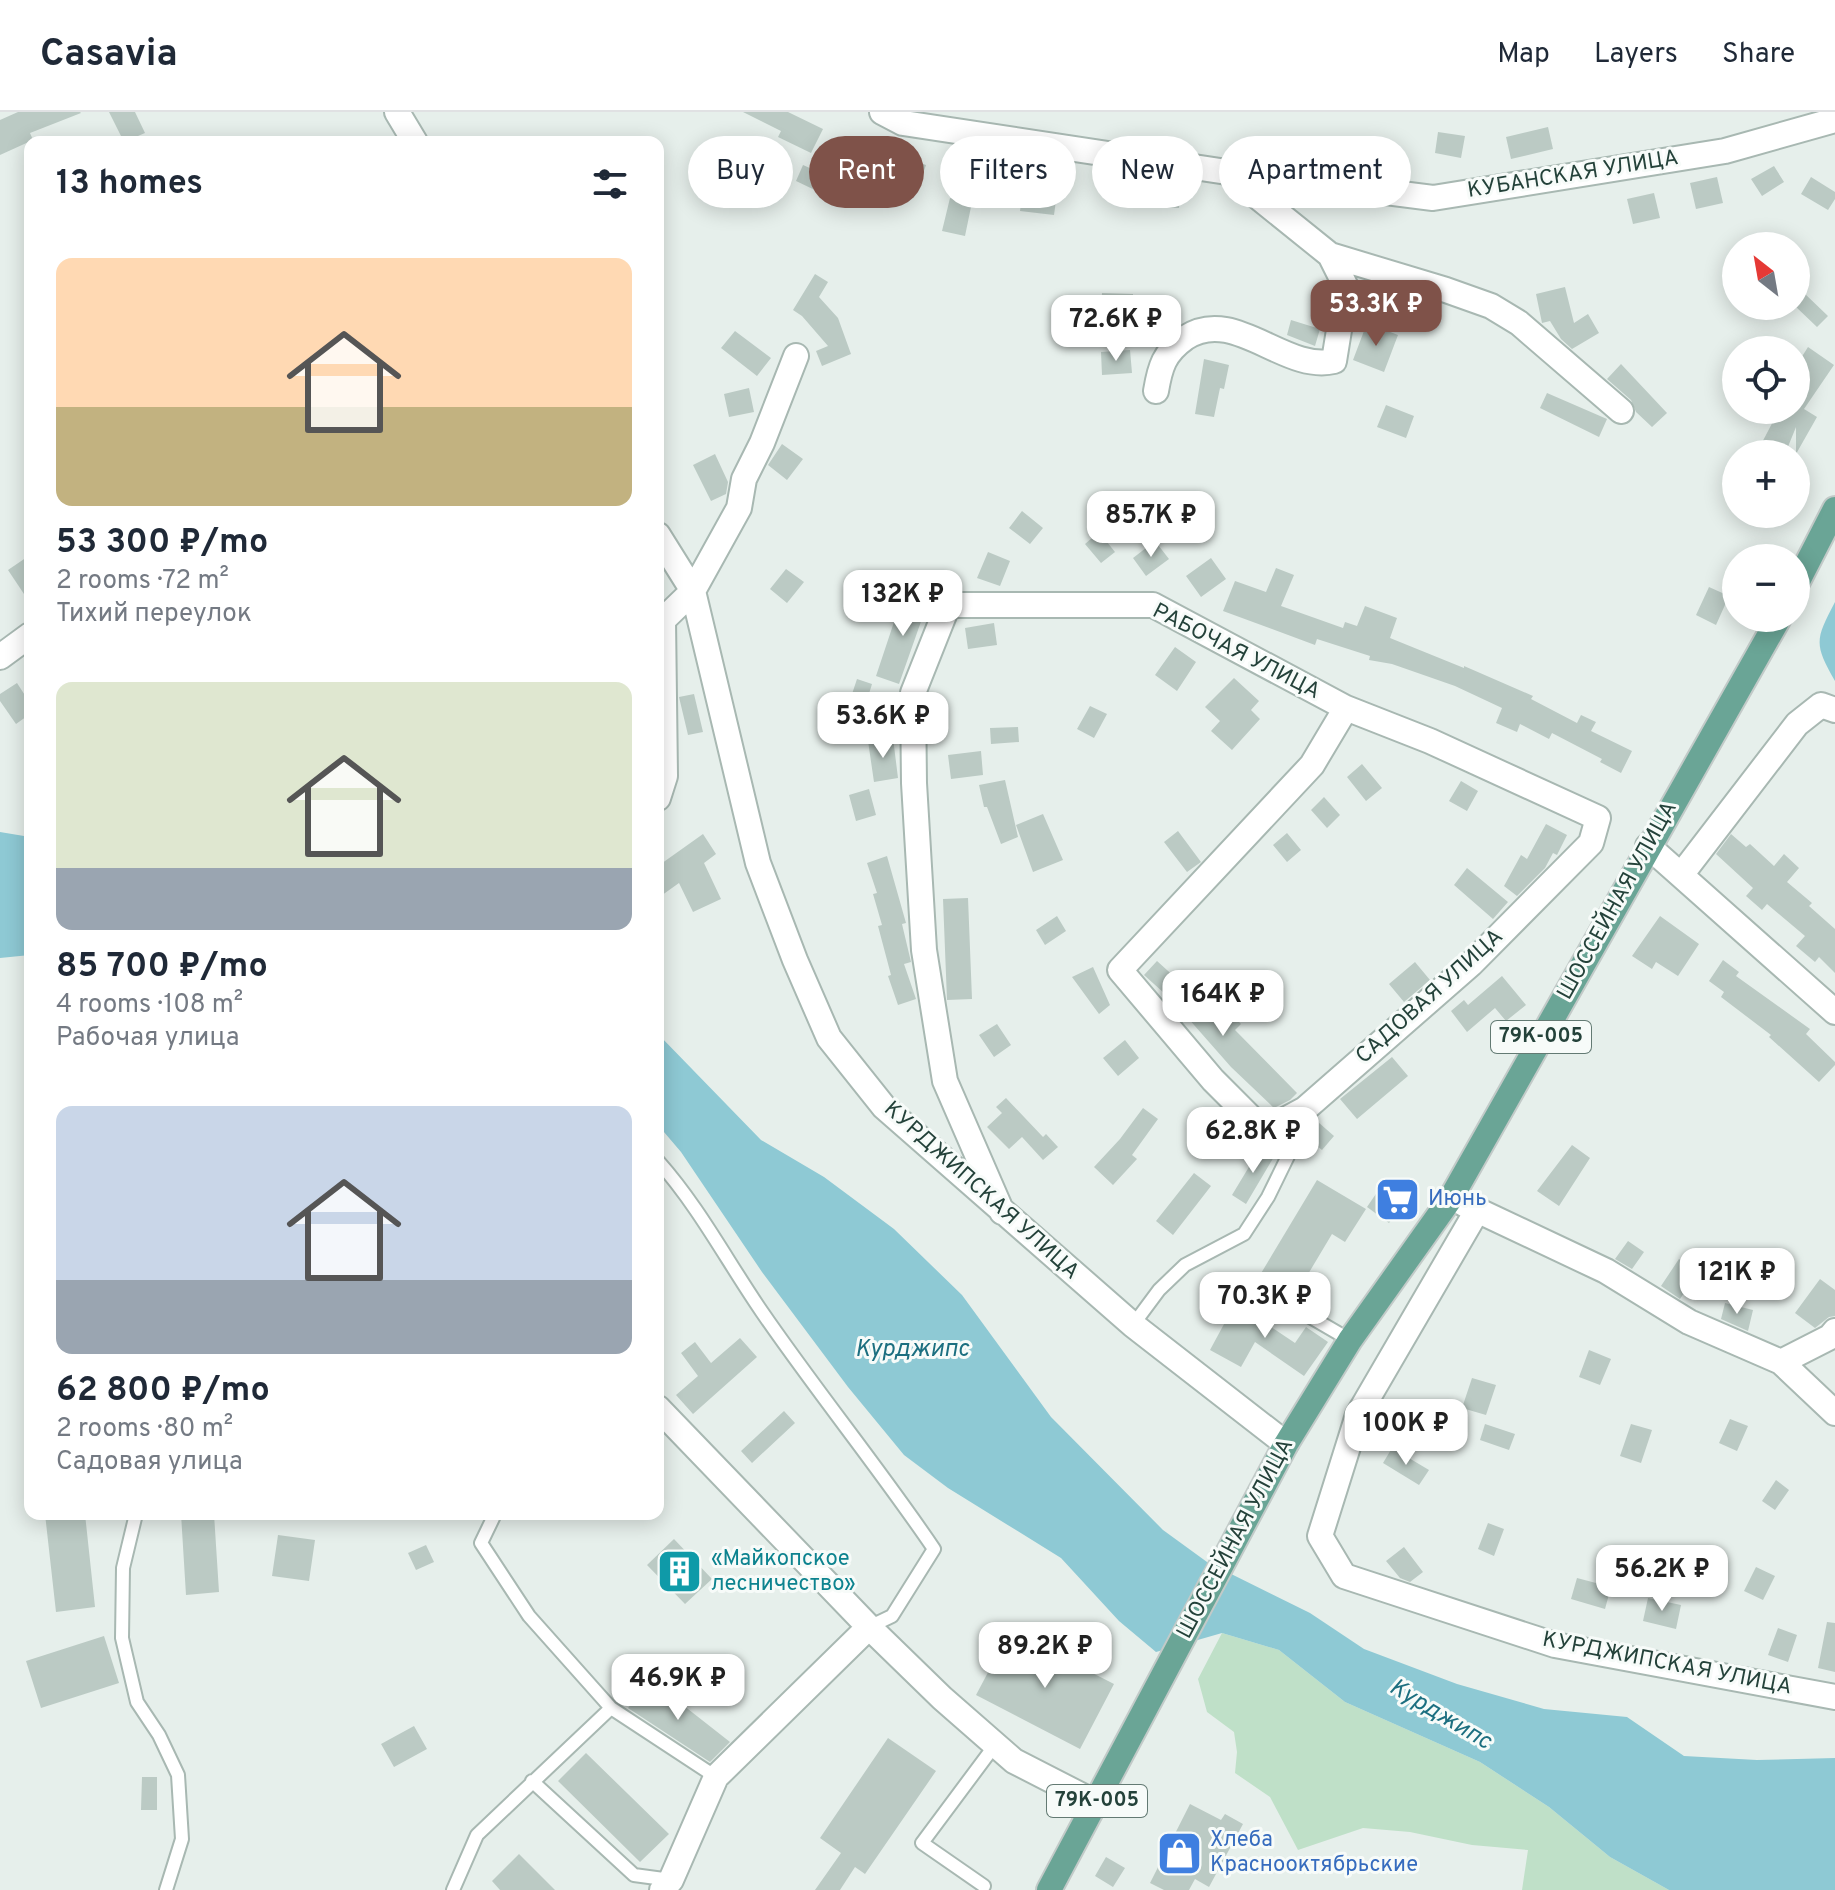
<!DOCTYPE html>
<html lang="en">
<head>
<meta charset="utf-8">
<style>
  body { margin:0; font-family:Overpass,sans-serif; background:#f6f6f7; color:#1f2937; height:100vh; display:flex; flex-direction:column; font-size:30px; white-space:nowrap }
  * { box-sizing:border-box; margin:0 }
  p { font-size:26px; color:#747a83 }
  .icon { flex:none; width:44px; height:44px; fill:none; stroke:currentColor; stroke-width:2; stroke-linecap:round; stroke-linejoin:round }
  .map { position:relative; flex:1; overflow:hidden }
  .panel { position:absolute; left:24px; top:24px; width:640px; height:1384px; display:flex; flex-direction:column; background:#fff; border-radius:16px; box-shadow:0 4px 20px #0003 }
  .panel>* { flex:none }
  .guide { position:absolute; left:688px; top:24px; width:760px; height:72px; display:flex; gap:16px }
  .needle { width:52px; rotate:329deg }
  .fabs { position:absolute; left:1722px; top:120px; display:grid; gap:16px }
  .fabs a { display:grid; place-items:center; width:88px; height:88px; border-radius:50%; background:#fff; box-shadow:0 4px 20px #0003; font-size:40px }
  .price { position:absolute; translate:-50% -68px; padding:0 18px; border-radius:16px; background:#fff; color:#222; font-size:26px; line-height:52px; filter:drop-shadow(0 2px 4px #0008) }
  .price::after { content:''; position:absolute; left:50%; top:48px; width:24px; height:18px; margin-left:-12px; background:inherit; clip-path:polygon(0 0,100% 0,50% 100%) }
  .price.active { background:#7f5249; color:#fff }
  ul { padding:0; list-style:none }
  li { display:grid; align-content:center; gap:16px; height:424px; padding:0 32px }
  li span { display:grid; place-items:center; height:248px; border-radius:16px; color:#555 }
  li>.icon { margin-inline-start:auto }
  span .icon { width:144px; height:144px; fill:#fffc; stroke-width:1 }
  li b { font-size:34px }
  h2 { display:flex; justify-content:space-between; align-items:center; height:96px; padding:0 32px; font-size:34px }
  .tag { padding:0 28px; border-radius:36px; background:#fff; box-shadow:0 4px 20px #0003; font-size:28px; line-height:72px }
  .tag.active { background:#7f5249; color:#fff }
  header { display:flex; align-items:center; gap:48px; box-sizing:border-box; height:112px; padding:0 40px; background:#fff; border-bottom:2px solid #e0e1e3 }
  header strong { font-size:38px }
  nav { display:flex; gap:44px; margin-inline-start:auto; font-size:28px }
  .map>svg:first-child { display:block }
  .green { fill:#bfe0c8 }
  .water { fill:#8ec9d4 }
  .building { fill:#bbcac4 }
  .lines { fill:none; stroke-linecap:round; stroke-linejoin:round }
  .service-casing { stroke:#a8b8b2; stroke-width:16 }
  .minor-casing { stroke:#a8b8b2; stroke-width:28 }
  .primary-casing { stroke:#c2cac8; stroke-width:28 }
  .service { stroke:#fff; stroke-width:12 }
  .minor { stroke:#fff; stroke-width:24 }
  .primary { stroke:#6aa596; stroke-width:24 }
  .labels { text-anchor:middle; dominant-baseline:central; stroke-width:6; stroke-linejoin:round; paint-order:stroke }
  .shield { fill:#f7fbf9; stroke:#637a73; stroke-width:2 }
  .shield-label { font-size:20px; font-weight:bold; fill:#24423a }
  .street-label { font-size:22px; fill:#24423a; stroke:#f7fbf9 }
  .shop-label { font-size:22px; fill:#366cbe; stroke:#f7fbf9; text-anchor:start }
  .culture-label { font-size:22px; fill:#0d838f; stroke:#f7fbf9; text-anchor:start }
  .water-label { font-size:24px; font-style:italic; fill:#1c6f80; stroke:#f7fbf9 }
</style>
</head>
<body>
<header>
<strong>Casavia</strong>
<nav><a>Map</a><a>Layers</a><a>Share</a></nav>
</header>
<div class="map">
<svg width="1835" height="1778" viewBox="0 0 1835 1778">
  <rect width="100%" height="100%" fill="#e6efeb"/>
  <path class="green" d="M1222 1521 1279 1538 1345 1590 1480 1650 1549 1695 1610 1745 1669 1778H1522L1528 1738 1472 1733 1410 1720 1363 1716 1298 1738 1270 1685 1235 1661 1237 1640 1234 1620 1207 1600 1198 1567Z"/>
  <path class="water" d="M1835 490V569C1813 531 1816 527 1835 490Z
    M0 720 30 725V843L0 846Z
    M658 922 761 1028 824 1065 894 1117 962 1183 1051 1305 1163 1418 1207 1450 1310 1501 1364 1537 1457 1572 1544 1597 1627 1605 1684 1644 1757 1648 1835 1646V1778H1669L1610 1745 1549 1695 1480 1650 1345 1590 1279 1538 1222 1521 1156 1540 1119 1509 1061 1446 948 1376 904 1343 848 1275 762 1160 681 1040 658 1013Z"/>
  <path class="building" d="M18 0H80L81 1 30 21 33 28 0 43V8Z
    M109 0H135L145 21 124 30Z
    M743 0H788L823 17 811 41 778 25 781 19Z
    M1548 15 1553 37 1511 47 1506 25Z
    M1438 20 1465 24 1461 46 1435 41Z
    M869 38 899 53 902 45 926 53 916 82 878 70 874 76 855 66Z
    M803 53 846 72 840 90 796 69Z
    M1774 54 1784 70 1762 84 1751 67Z
    M1717 65 1723 91 1696 97 1690 71Z
    M1811 65 1835 80V87L1828 98 1801 82Z
    M1024 70 1058 74 1054 103 1020 99Z
    M1156 73 1181 74 1179 96 1155 95Z
    M1654 81 1660 106 1633 112 1627 87Z
    M950 86 972 90 965 124 942 119Z
    M815 162 828 170 819 185 838 206 851 242 822 254 816 239 828 234 802 204 793 198Z
    M1565 175 1574 211 1588 202 1599 221 1572 237 1561 227 1550 209 1542 211 1536 182Z
    M1102 181 1133 182V206L1101 205Z
    M1804 181 1828 204 1817 215 1795 194Z
    M1291 208 1320 217 1315 234 1287 223Z
    M1367 211 1398 223 1384 260 1353 248Z
    M735 219 771 246 757 264 721 236Z
    M1808 235 1834 253 1804 297 1817 305 1796 342V315L1785 342H1756L1779 298H1796V254Z
    M1130 238 1132 261 1102 263 1101 240Z
    M1204 247 1229 253 1224 277 1220 276 1214 305 1195 302Z
    M1621 252 1667 301 1652 315 1636 300 1631 288 1607 267Z
    M749 276 754 300 729 305 724 282Z
    M1547 281 1607 307 1599 325 1540 296Z
    M1386 293 1414 304 1406 326 1377 315Z
    M782 332 803 347 787 368 768 353Z
    M715 342 728 370 726 382 711 389 693 353Z
    M1022 399 1043 416 1030 432 1009 416Z
    M1099 420 1115 440 1101 451 1085 432Z
    M1155 429 1169 447 1146 464 1133 446Z
    M988 440 1010 449 1000 474 977 466Z
    M30 443V491L8 458Z
    M1211 446 1226 467 1201 485 1186 464Z
    M1276 456 1294 463 1281 494 1343 516 1345 510 1357 514 1365 494 1397 506 1390 526 1464 556V554L1533 584 1531 587 1577 611 1581 603 1596 610 1591 619 1632 639 1621 661 1600 650 1602 647 1552 621 1549 627 1520 612 1517 620 1496 611 1502 596 1455 574 1392 552 1369 548 1370 544 1317 527 1315 533 1223 499 1235 469 1266 480Z
    M786 457 804 470 787 491 770 477Z
    M1709 475 1729 484 1716 513 1696 503Z
    M911 478 930 484 899 572 876 564 895 507 900 509Z
    M994 511 997 533 968 537 965 516Z
    M1175 535 1196 550 1177 579 1155 563Z
    M1234 566 1259 589 1251 598 1260 607 1232 638 1211 619 1220 609 1205 595Z
    M857 567 872 572 864 598 848 594Z
    M17 571 30 591V602L16 612 0 589V582Z
    M694 582 703 620 688 623 679 585Z
    M1090 594 1107 602 1094 626 1077 617Z
    M1018 615 1019 630 991 632 990 616Z
    M893 626 898 666 874 670 868 629Z
    M981 639 983 663 951 667 948 643Z
    M1362 652 1382 676 1366 689 1347 665Z
    M1005 668 1018 725 1001 732 987 695H984L979 673Z
    M1461 669 1478 679 1467 699 1449 689Z
    M869 677 876 703 856 709 849 683Z
    M1324 685 1340 703 1327 716 1311 698Z
    M1043 702 1063 748 1033 760 1016 713Z
    M1546 712 1567 723 1557 743 1553 741 1545 756 1517 784 1504 774 1521 743 1527 747Z
    M1178 719 1201 750 1187 760 1164 730Z
    M1287 721 1301 738 1287 750 1273 733Z
    M703 722 716 742 704 751 721 787 693 800 679 771 658 786V754Z
    M1731 722 1746 735 1750 732 1774 754 1784 742 1799 756 1787 770 1812 791 1809 794 1835 817V861L1819 845 1815 850 1796 834 1805 824 1767 792 1762 798 1746 784 1753 776 1716 742Z
    M887 744 906 811 902 812 911 850 904 852 916 887 898 893 888 864 891 863 878 814 882 813 873 782 877 781 867 751Z
    M1467 756 1508 790 1493 807 1454 773Z
    M968 786 972 887 947 888 943 787Z
    M1057 804 1066 819 1045 833 1036 818Z
    M1660 804 1699 832 1678 864 1656 850 1652 857 1632 844Z
    M1723 848 1739 860 1736 864 1810 917 1806 922 1835 950V953L1819 970 1769 925 1771 923 1721 885 1724 880 1709 869Z
    M1157 849 1188 877 1190 875 1221 907 1229 899 1241 912 1235 918 1297 981 1290 988 1274 996 1231 955 1187 905 1183 908 1170 894 1174 890 1144 863Z
    M1415 850 1430 868 1404 890 1389 872Z
    M1093 855 1110 893 1099 902 1072 865Z
    M1502 864 1526 893 1506 909 1495 896 1467 920 1451 899 1464 888 1468 893Z
    M997 912 1011 933 994 945 979 923Z
    M1125 928 1139 946 1118 964 1103 946Z
    M1392 945 1408 964 1357 1007 1340 987Z
    M1006 986 1043 1025 1046 1022 1058 1035 1043 1048 1022 1025 1009 1037 987 1015 1002 1001 996 995Z
    M1143 996 1158 1007 1132 1043 1137 1047 1113 1073 1094 1055 1120 1027Z
    M1318 1010 1334 1024 1322 1038 1305 1024Z
    M1572 1033 1590 1046 1559 1094 1537 1079Z
    M1261 1035 1275 1043 1246 1092 1232 1083Z
    M1194 1061 1211 1074 1173 1123 1156 1109Z
    M1317 1068 1366 1097 1345 1130 1332 1122 1295 1184 1260 1163Z
    M1382 1073 1405 1089 1389 1111 1367 1095Z
    M1628 1129 1644 1140 1632 1157 1615 1147Z
    M1679 1147 1698 1160 1680 1187 1661 1174Z
    M1820 1167 1835 1178V1204L1829 1205 1815 1216 1795 1201Z
    M1237 1188 1268 1204 1265 1211 1295 1231 1306 1215 1328 1230 1304 1264 1255 1230 1241 1255 1210 1238Z
    M1725 1191 1753 1198 1748 1219 1721 1207Z
    M740 1226 757 1245 693 1302 676 1283 698 1264 681 1241 695 1230 711 1251Z
    M1589 1238 1611 1247 1600 1273 1579 1265Z
    M1472 1266 1496 1273 1486 1303 1462 1296Z
    M784 1299 795 1311 752 1351 741 1339Z
    M1730 1307 1748 1314 1737 1339 1719 1331Z
    M1485 1312 1515 1322 1509 1338 1480 1328Z
    M1631 1312 1652 1318 1641 1351 1620 1344Z
    M1392 1336 1429 1358 1419 1373 1383 1351Z
    M1776 1368 1789 1378 1775 1398 1762 1389Z
    M45 1402H85L95 1495 56 1500Z
    M181 1402H214L219 1480 186 1483Z
    M1488 1411 1504 1417 1494 1444 1478 1437Z
    M278 1423 315 1428 309 1469 272 1464Z
    M674 1427 712 1467 685 1492 647 1453Z
    M426 1433 434 1450 416 1458 408 1441Z
    M1404 1435 1423 1460 1410 1470 1400 1466 1386 1449Z
    M1756 1455 1775 1464 1763 1488 1744 1479Z
    M1577 1466 1611 1475 1605 1497 1571 1487Z
    M1648 1486 1681 1493 1676 1517 1643 1509Z
    M1827 1510 1835 1511V1560L1818 1556Z
    M1778 1516 1797 1523 1788 1550 1768 1543Z
    M1010 1519 1114 1572 1080 1637 976 1583Z
    M104 1524 119 1571 41 1596 26 1549Z
    M651 1568 730 1630 710 1650 628 1596Z
    M414 1614 427 1637 394 1655 381 1632Z
    M888 1626 936 1659 865 1762 855 1755 840 1778H815L841 1741 820 1726Z
    M586 1641 669 1722 640 1750 558 1669Z
    M142 1665H157V1698H141Z
    M1190 1692 1221 1708 1225 1702 1243 1712 1209 1775 1195 1767 1189 1778H1164L1150 1771Z
    M519 1742 555 1778H500L492 1769Z
    M1106 1745 1125 1756 1113 1775 1095 1764Z"/>
  <g class="lines">
    <defs>
      <path id="service" d="M658 1049C699 1095 727 1149 762 1200 817 1280 879 1356 934 1437L892 1504 869 1515
        M1276 1185 1350 1228
        M1133 1213 1159 1178 1185 1153 1244 1122 1268 1085 1289 1042 1279 1011
        M136 1402 123 1456 122 1526 137 1590 159 1623 178 1663 182 1727 166 1778
        M495 1402 481 1431 529 1504 611 1596
        M532 1669 634 1763 671 1768
        M984 1774 922 1731 995 1633
        M453 1778 477 1723 611 1596 716 1665"/>
      <path id="minor" d="M397 0 415 30
        M882 0 903 11 1227 60 1433 86 1725 39 1835 8
        M1227 60 1330 143 1446 178 1491 194 1519 211 1621 299
        M1156 279C1160 255 1164 241 1185 226 1234 193 1284 261 1334 249L1346 175 1330 143
        M658 423 693 479 758 751 795 848 829 926 884 995 1133 1213 1286 1332
        M0 545 30 523
        M658 686 665 664 663 508 693 479 739 396 744 367 762 331 796 244
        M1648 734 1835 900
        M1681 763 1797 612 1821 593 1835 598
        M1464 1092 1606 1159 1689 1210 1781 1250 1835 1301
        M1478 1097 1358 1303 1320 1424 1344 1464 1555 1533 1835 1585
        M1002 1100 945 969 924 838 914 671 913 581 948 493H1153L1346 596 1430 629 1598 706 1591 731 1471 852 1305 997 1264 1019 1213 968 1120 858 1312 653 1346 596
        M1781 1250 1830 1225 1835 1219
        M658 1296 869 1515 942 1586 1014 1649 1096 1691
        M662 1778 671 1768 716 1665 869 1515"/>
      <path id="primary" d="M1796 473 1835 397
        M1049 1778 1286 1332 1350 1228 1451 1086 1779 506"/>
    </defs>
    <use href="#service" class="service-casing"/>
    <use href="#minor" class="minor-casing"/>
    <use href="#primary" class="primary-casing"/>
    <use href="#service" class="service"/>
    <use href="#minor" class="minor"/>
    <use href="#primary" class="primary"/>
  </g>
  <defs>
    <symbol id="supermarket-square" viewBox="-11 -11 22 22"><rect x="-9" y="-9" width="18" height="18" rx="4" fill="#3f7fe0" stroke="#f7fbf9"/><path d="M-6-5.5h2.5l.6 2H6L4.5 2H-2.5L-4.4-4H-6ZM-1.5 3.2a1.3 1.3 0 1 0 .1 0ZM3 3.2a1.3 1.3 0 1 0 .1 0Z" fill="#fff"/></symbol>
    <symbol id="building-square" viewBox="-11 -11 22 22"><rect x="-9" y="-9" width="18" height="18" rx="4" fill="#0f9aa8" stroke="#f7fbf9"/><path d="M-4-6H4V6H1V3H-1V6H-4ZM-2.5-4.3h1.7v1.8h-1.7ZM.8-4.3h1.7v1.8H.8ZM-2.5-1h1.7V.8h-1.7ZM.8-1h1.7V.8H.8Z" fill="#fff"/></symbol>
    <symbol id="shop-square" viewBox="-11 -11 22 22"><rect x="-9" y="-9" width="18" height="18" rx="4" fill="#3f7fe0" stroke="#f7fbf9"/><path d="M-5-2.5h2.3a2.7 3.5 0 0 1 5.4 0H5L5.5 6h-11ZM-1.5-2.5h3a1.5 2.3 0 0 0-3 0Z" fill="#fff"/></symbol>
  </defs>
  <g fill-rule="evenodd">
    <use href="#supermarket-square" x="1372" y="1062" width="51" height="51"/>
    <use href="#building-square" x="654" y="1434" width="51" height="51"/>
    <use href="#shop-square" x="1154" y="1716" width="51" height="51"/>
  </g>
  <g class="labels">
    <g class="shield">
      <rect x="1491" y="909" width="100" height="32" rx="6"/>
      <rect x="1047" y="1673" width="100" height="32" rx="6"/>
    </g>
    <g class="shield-label">
      <text x="1541" y="925">79К-005</text>
      <text x="1097" y="1689">79К-005</text>
    </g>
    <g class="street-label">
      <text transform="translate(1573 63) rotate(-9)">КУБАНСКАЯ УЛИЦА</text>
      <text transform="translate(1236 540) rotate(27)">РАБОЧАЯ УЛИЦА</text>
      <text transform="translate(1618 789) rotate(-61)">ШОССЕЙНАЯ УЛИЦА</text>
      <text transform="translate(1430 885) rotate(-42)">САДОВАЯ УЛИЦА</text>
      <text transform="translate(981 1079) rotate(42)">КУРДЖИПСКАЯ УЛИЦА</text>
      <text transform="translate(1236 1427) rotate(-62)">ШОССЕЙНАЯ УЛИЦА</text>
      <text transform="translate(1667 1552) rotate(11)">КУРДЖИПСКАЯ УЛИЦА</text>
    </g>
    <g class="shop-label">
      <text x="1428" y="1087">Июнь</text>
      <text x="1210" y="1728">Хлеба<tspan x="1210" dy="25">Краснооктябрьские</tspan></text>
    </g>
    <g class="culture-label">
      <text x="711" y="1447">«Майкопское<tspan x="711" dy="25">лесничество»</tspan></text>
    </g>
    <g class="water-label">
      <text x="912" y="1238">Курджипс</text>
      <text transform="translate(1440 1603) rotate(31)">Курджипс</text>
    </g>
  </g>
</svg>
<div class="fabs">
<a><svg class="needle" viewBox="-14 -14 28 28"><path d="M0-13l5 13h-10z" fill="#e53935"/><path d="M0 13l5-13h-10z" fill="#747a83"/></svg></a>
<a><svg class="icon" aria-label="locate" viewBox="0 0 24 24"><circle cx="12" cy="12" r="6"/><path d="M12 2v4M12 18v4M2 12h4M18 12h4"/></svg></a>
<a>+</a>
<a>−</a>
</div>
<b class="price active" style="left:1376px;top:236px">53.3K ₽</b>
<b class="price" style="left:1116px;top:251px">72.6K ₽</b>
<b class="price" style="left:1151px;top:447px">85.7K ₽</b>
<b class="price" style="left:903px;top:526px">132K ₽</b>
<b class="price" style="left:883px;top:648px">53.6K ₽</b>
<b class="price" style="left:1223px;top:926px">164K ₽</b>
<b class="price" style="left:1253px;top:1063px">62.8K ₽</b>
<b class="price" style="left:1737px;top:1204px">121K ₽</b>
<b class="price" style="left:1265px;top:1228px">70.3K ₽</b>
<b class="price" style="left:1406px;top:1355px">100K ₽</b>
<b class="price" style="left:1662px;top:1501px">56.2K ₽</b>
<b class="price" style="left:1045px;top:1578px">89.2K ₽</b>
<b class="price" style="left:678px;top:1610px">46.9K ₽</b>
<div class="guide">
<a class="tag">Buy</a>
<a class="tag active">Rent</a>
<a class="tag">Filters</a>
<a class="tag">New</a>
<a class="tag">Apartment</a>
</div>
<section class="panel">
<h2>13 homes<svg class="icon" aria-label="filters" viewBox="0 0 24 24"><path d="M4 7h16M4 17h16"/><circle cx="9" cy="7" r="2"/><circle cx="15" cy="17" r="2"/></svg></h2>
<ul>
<li><span style="background:linear-gradient(#ffd9b3 60%,#c2b280 0)"><svg class="icon" aria-label="home" viewBox="0 0 24 24"><path d="M3 11l9-7 9 7M6 9v11h12V9"/></svg></span><div><b>53 300 ₽/mo</b><p>2 rooms · 72 m²</p><p>Тихий переулок</p></div></li>
<li><span style="background:linear-gradient(#dfe7d0 75%,#9aa5b1 0)"><svg class="icon" aria-label="home" viewBox="0 0 24 24"><path d="M3 11l9-7 9 7M6 9v11h12V9"/></svg></span><div><b>85 700 ₽/mo</b><p>4 rooms · 108 m²</p><p>Рабочая улица</p></div></li>
<li><span style="background:linear-gradient(#c9d6e8 70%,#9aa5b1 0)"><svg class="icon" aria-label="home" viewBox="0 0 24 24"><path d="M3 11l9-7 9 7M6 9v11h12V9"/></svg></span><div><b>62 800 ₽/mo</b><p>2 rooms · 80 m²</p><p>Садовая улица</p></div></li>
</ul>
</section>
</div>
</body>
</html>
